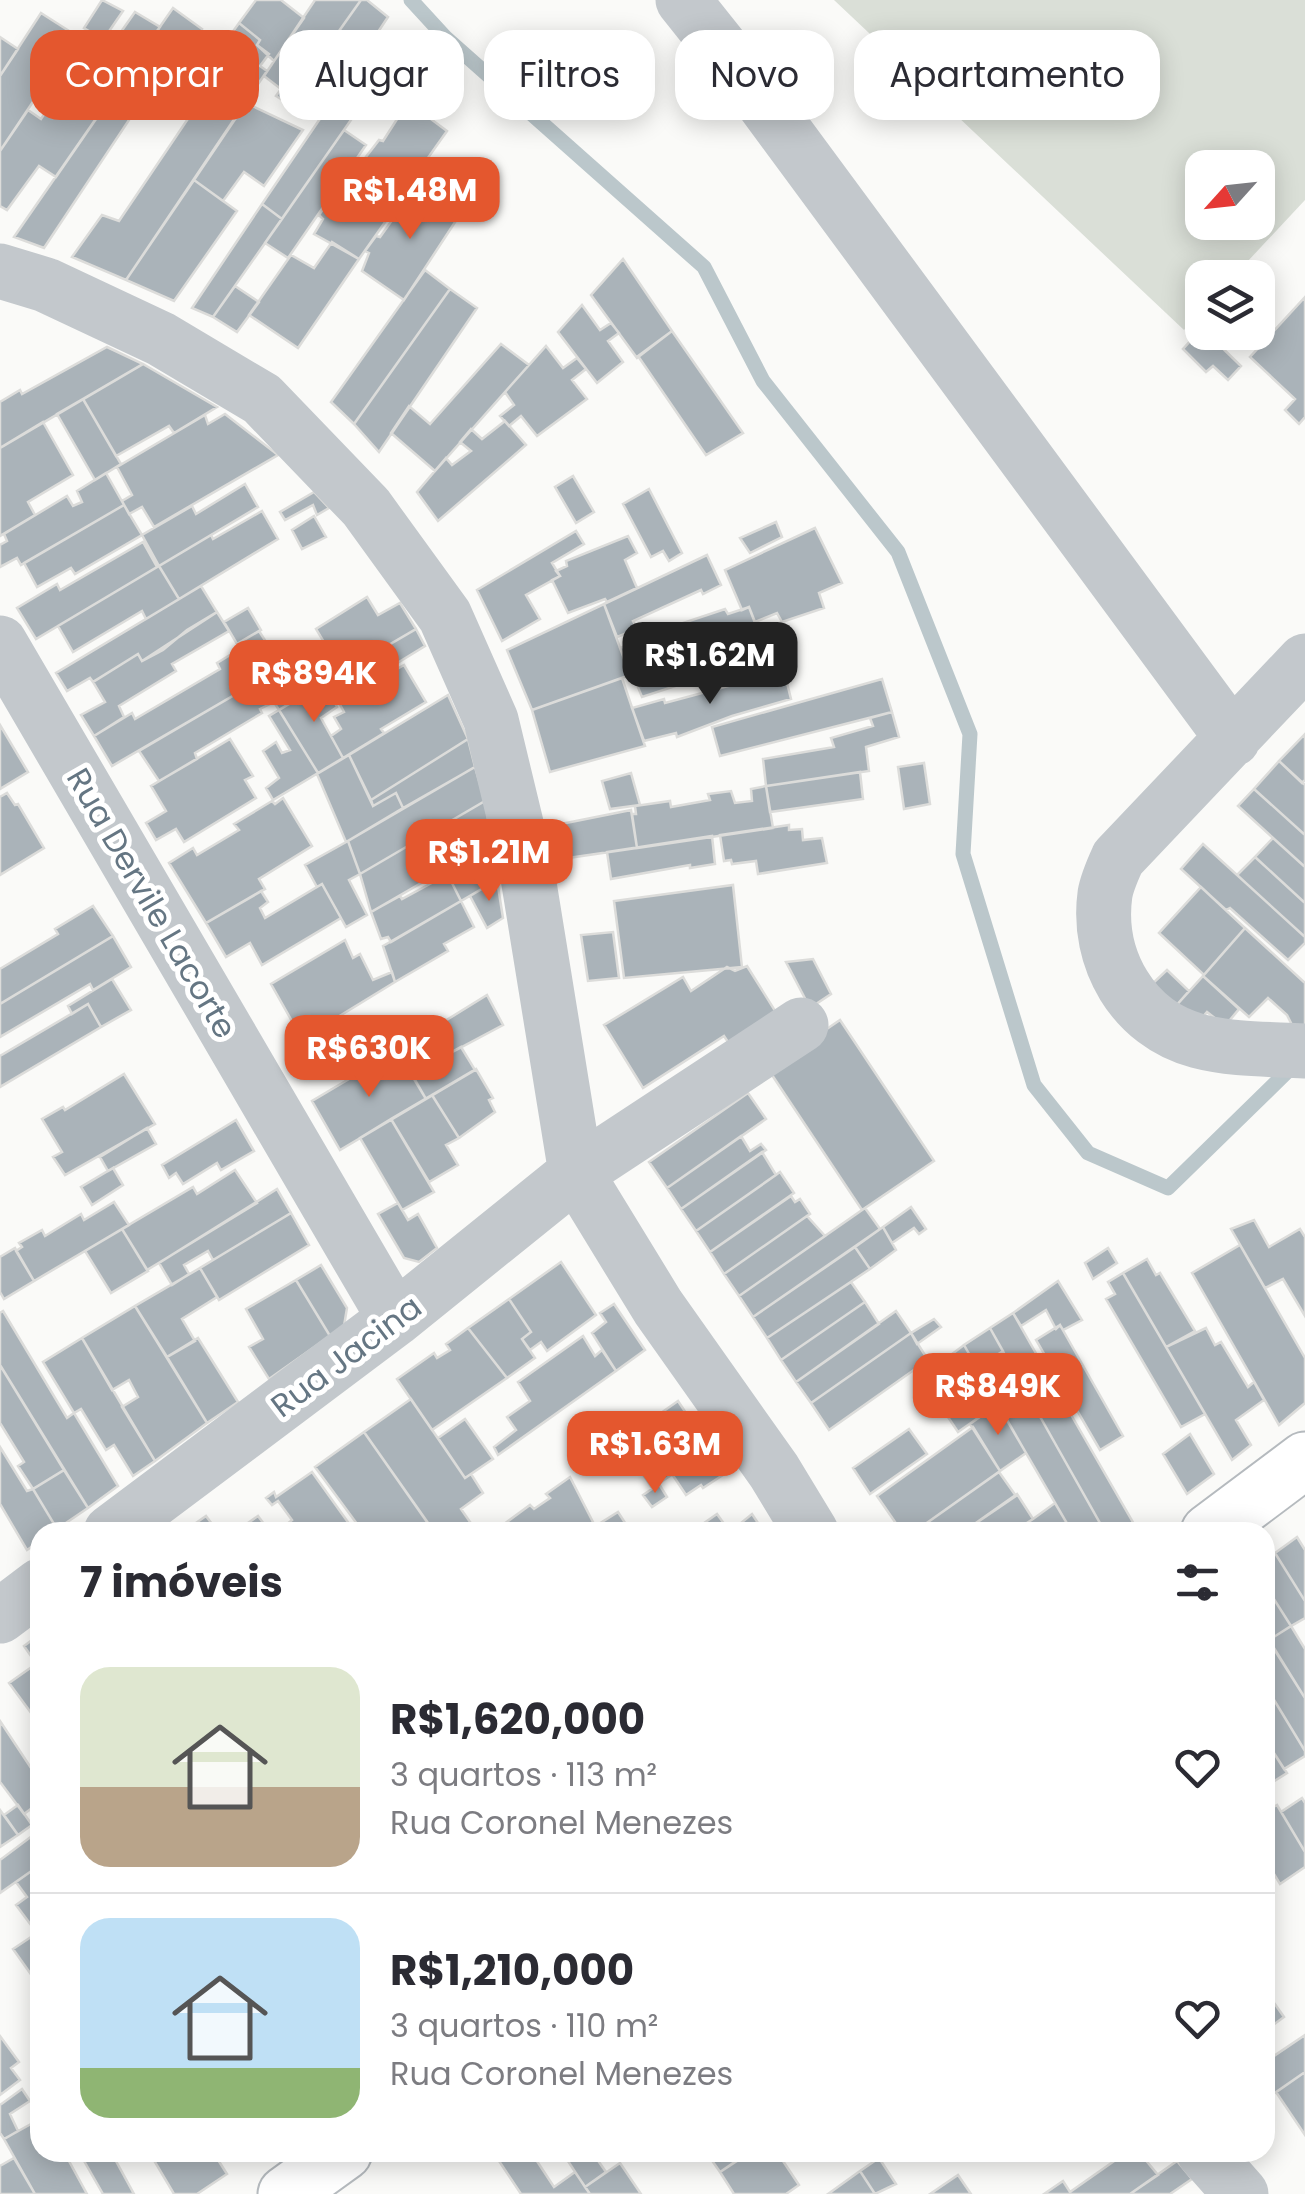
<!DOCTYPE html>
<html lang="pt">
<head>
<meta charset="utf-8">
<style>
  body { margin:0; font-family:Poppins,sans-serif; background:#f2f2f3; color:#2b2b33; height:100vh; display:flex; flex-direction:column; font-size:38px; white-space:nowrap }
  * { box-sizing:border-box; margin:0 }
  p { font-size:32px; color:#7c7c81 }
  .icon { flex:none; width:55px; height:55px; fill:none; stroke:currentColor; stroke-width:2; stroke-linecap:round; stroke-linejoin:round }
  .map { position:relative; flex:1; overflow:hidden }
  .panel { position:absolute; left:30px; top:1522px; width:1245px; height:640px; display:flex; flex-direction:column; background:#fff; border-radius:30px; box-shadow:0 5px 25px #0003 }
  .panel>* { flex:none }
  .hud { position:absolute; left:30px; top:30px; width:1245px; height:90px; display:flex; gap:20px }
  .needle { width:65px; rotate:243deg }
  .controls { position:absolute; left:1185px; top:150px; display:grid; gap:20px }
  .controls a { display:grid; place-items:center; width:90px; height:90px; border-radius:20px; background:#fff; box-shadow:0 5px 25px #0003; font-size:50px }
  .price { position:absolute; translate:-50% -85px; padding:0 22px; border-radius:20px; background:#e4572e; color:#fff; font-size:32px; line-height:65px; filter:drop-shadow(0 2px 5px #0008) }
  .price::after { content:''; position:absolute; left:50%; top:60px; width:30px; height:22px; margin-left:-15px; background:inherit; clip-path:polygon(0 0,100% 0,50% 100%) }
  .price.active { background:#222; color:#fff }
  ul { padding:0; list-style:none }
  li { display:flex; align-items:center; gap:30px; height:250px; padding:0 50px }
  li+li { border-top:2px solid #e1e1e2 }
  li span { display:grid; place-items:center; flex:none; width:280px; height:200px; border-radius:30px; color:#555 }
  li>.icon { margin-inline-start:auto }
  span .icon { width:120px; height:120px; fill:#fffc; stroke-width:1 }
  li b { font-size:42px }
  h2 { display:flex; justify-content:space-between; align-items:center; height:120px; padding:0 50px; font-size:42px }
  .pill { padding:0 35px; border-radius:30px; background:#fff; box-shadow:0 5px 25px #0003; font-size:35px; line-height:90px }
  .pill.active { background:#e4572e; color:#fff }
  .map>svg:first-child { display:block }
  .green { fill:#dadfd7; fill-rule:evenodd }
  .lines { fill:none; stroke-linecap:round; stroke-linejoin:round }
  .stream { stroke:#bbc7cb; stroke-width:15 }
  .building { fill:#aab3b9; stroke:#dcdcda; stroke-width:2.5 }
  .major-casing { stroke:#b5babe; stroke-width:59 }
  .minor { stroke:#c3c8cc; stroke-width:55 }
  .major { stroke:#fff; stroke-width:55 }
  .labels { text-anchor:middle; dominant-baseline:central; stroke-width:10; stroke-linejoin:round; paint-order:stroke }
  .street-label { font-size:32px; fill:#657683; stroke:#fff }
</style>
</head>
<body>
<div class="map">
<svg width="1305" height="2194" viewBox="0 0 1305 2194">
  <rect width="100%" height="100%" fill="#fafaf8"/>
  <path class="green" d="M834 0H1305V200L1233 277 1202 278V310L1184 330ZM1202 168H1258V222H1202Z"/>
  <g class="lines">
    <path class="stream" d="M411 0 445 37 704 267 763 381 898 552 970 734 963 854 1034 1085 1088 1153 1168 1188 1294 1065"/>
  </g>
  <path class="building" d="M102 0 123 11 103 40 84 28Z
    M256 0H281L304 18 274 61 257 45 260 40 239 23Z
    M315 0H361L332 41 355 58 311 118 276 96 281 89 264 76Z
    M361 0H367L388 17 366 50 339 31Z
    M173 8 202 29 142 115 111 97Z
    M135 12 160 27 129 72 104 56Z
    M41 13 77 36 0 151V76Z
    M239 23 260 40 257 45 269 54 260 66 267 71 237 115 196 83Z
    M0 37 18 49 0 76Z
    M379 38 399 51 369 94 347 79Z
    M68 79 107 103 56 177 39 166 7 210 0 206V151L28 110 41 119Z
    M347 79 369 94 282 219 262 204Z
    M206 92 237 115 126 280 72 257 102 215 119 221Z
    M111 97 135 111 44 248 14 237Z
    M408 102 447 131 420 169 425 174 409 195 362 162 379 140 383 141Z
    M246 103 303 130 264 186 244 172 223 201 194 180Z
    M344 130 366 145 288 258 265 243Z
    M358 159 407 191 359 259 314 234 323 219 319 215Z
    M194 180 237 211 174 301 126 280Z
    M418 184 461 213 404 300 362 271 369 253 365 251 376 236 380 237Z
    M262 204 282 219 213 317 192 308Z
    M332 242 359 259 298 348 249 315 291 255 314 268Z
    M623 259 672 331 637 358 591 295Z
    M425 270 450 289 354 424 331 402Z
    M235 286 259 302 237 332 213 317Z
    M450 289 477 308 379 452 354 424Z
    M1305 297V417L1299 424 1285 410 1295 399 1250 357Z
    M582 305 600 330 611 323 619 333 608 341 623 362 597 383 558 332Z
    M1202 328V332H1206L1241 366 1228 380 1213 366 1206 372 1183 349Z
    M672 331 743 433 706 455 638 356Z
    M501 344 529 365 435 471 391 433 409 406 430 424Z
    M546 346 563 368 577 358 586 369 572 380 587 399 537 436 521 416 509 426 500 416 514 405 505 392Z
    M107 347 143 364 0 448V402L20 390 22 394Z
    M143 364 217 407 174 433 169 426 116 456 83 399Z
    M83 399 121 464 95 480 57 414Z
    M225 414 278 455 154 527 142 507 129 514 122 501 132 495 117 467 205 415 208 424Z
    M505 421 526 445 438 521 417 492 446 458 452 465 471 451 460 442 471 429 482 439Z
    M43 422 73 475 28 502 35 515 0 536V448Z
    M106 473 124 505 21 565 17 558 0 567V545L7 541 4 534 67 496 73 506 82 502 77 491Z
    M573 476 594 512 576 523 555 487Z
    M245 484 258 507 159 566 142 535 192 506 196 514Z
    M649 489 682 553 669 561 663 551 651 557 623 504Z
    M314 492 329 508 317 515 313 505 285 520 280 512Z
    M124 505 142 535 75 574 71 568 37 587 24 563Z
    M262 511 278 539 179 599 159 566 211 535 213 539Z
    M314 516 326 537 302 549 292 530Z
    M776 522 782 537 750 553 740 538Z
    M815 528 842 583 819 593 824 608 782 622 777 613 755 622 749 607 742 610 725 570Z
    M576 531 584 544 552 563 560 576 526 595 540 619 502 641 477 590Z
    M628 536 637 553 625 560 637 588 607 602 605 599 568 613 552 580 560 576 556 571 567 566 566 561Z
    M143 542 157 567 36 639 17 608 57 584 60 590Z
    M707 555 721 585 703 594 701 590 633 621 637 629 617 637 604 604Z
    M159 566 179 599 146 619 142 611 73 652 58 626Z
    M201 586 217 612 142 661 138 654 93 682 90 678 67 691 56 673Z
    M367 597 378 615 400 603 416 629 342 672 316 629Z
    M604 604 630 675 532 710 507 650Z
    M749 607 758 631 630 675 620 648 654 636 653 633 725 609 728 614Z
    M248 608 261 630 237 644 224 622Z
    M217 612 229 631 172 664 176 671 119 706 124 717 94 736 81 715 105 702 93 682 138 654 142 661 163 650 187 630Z
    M782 622 794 657 726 678 716 645Z
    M416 629 425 646 368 681 358 663Z
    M259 631 284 670 312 653 329 680 279 710 237 644Z
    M240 649 260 680 112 766 94 736 132 713 135 719 220 669 217 663Z
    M696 653 703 677 642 697 633 675Z
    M404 665 426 702 381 729 384 733 343 758 331 736 341 729 334 717 344 712 337 699 377 674 380 679Z
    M784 671 791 699 732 716 677 737 676 733 644 741 632 708 664 699 665 703Z
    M622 678 645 746 550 772 532 710Z
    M882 679 892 712 720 756 712 727Z
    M260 680 274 702 260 709 262 713 195 753 197 759 159 781 139 751Z
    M329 680 339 696 333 699 337 707 321 718 343 758 318 773 279 710Z
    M448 695 468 739 371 800 349 755Z
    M279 710 318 773 273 800 266 788 279 778 263 751 276 742 282 753 290 750 269 716Z
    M892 712 899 737 866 747 869 771 766 786 763 759 834 747 831 738 873 726 870 718Z
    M0 725 28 772 0 789Z
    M1305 734V780L1302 783 1279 761Z
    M230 739 253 776 245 780 256 798 184 842 176 829 156 840 146 823 166 811 151 786Z
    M468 739 475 767 403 808 396 793 373 806 371 800Z
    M349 755 373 806 396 793 403 808 346 842 317 774Z
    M1279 761 1305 785V835L1254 789Z
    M924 763 930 804 904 809 898 767Z
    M475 767 485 801 360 874 348 841Z
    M860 772 863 799 770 812 766 786Z
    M631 773 640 805 610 809 602 781Z
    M766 786 773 828 637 848 632 814H636L635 806 670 801 671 807 710 800 708 794 731 791 735 803 752 801 751 789Z
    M1254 789 1305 835V867L1238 806Z
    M7 793 15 805 18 804 44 848 0 875V797Z
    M283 798 312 846 259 879 265 889 206 923 169 863 193 848 197 855 239 830 234 824 272 801 275 804Z
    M485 801 492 842 371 912 360 874Z
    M631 810 637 848 568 858 561 824Z
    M789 825V830L802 829 803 840 822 838 827 863 758 874 756 861 732 864 731 860 724 861 720 835Z
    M712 836 715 864 690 868V865L611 879 607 852Z
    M1273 838 1305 867V903L1255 857Z
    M348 841 360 874 349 880 367 915 346 927 322 884 317 887 305 865Z
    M492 842 497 880 461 901 449 877 441 881 438 873Z
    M1203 844 1305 937V943L1288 960 1230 908 1226 910 1181 869Z
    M1255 857 1305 903V937L1237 875Z
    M449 877 461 901 391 942 388 937 381 939 371 912 400 896 402 899 439 879 441 881Z
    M497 880 503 918 487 928 470 896Z
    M322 884 341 918 262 965 250 943 226 957 206 923 261 891 268 902 260 908 265 918Z
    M733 885 742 967 624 978 614 901Z
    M1201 887 1245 928 1204 975 1159 933Z
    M461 901 474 927 444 944 448 951 395 982 383 946Z
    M93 906 113 936 0 1004V969L58 934 55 929Z
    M1245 928 1305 983V1025L1293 1027 1287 1015 1268 998 1249 1017 1203 976Z
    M613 932 619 978 588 981 581 935Z
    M113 936 131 967 93 990 90 984 0 1037V1004Z
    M345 940 353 958 360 954 373 980 392 972 395 982 302 1039 271 984Z
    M813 959 831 994 810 1008 786 962Z
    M747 966 782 1022 734 1051 724 1036 643 1088 604 1025 683 977 691 991 727 967 735 971Z
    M1167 970 1189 991 1174 1008 1151 985Z
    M1203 976 1239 1009 1225 1026 1207 1012 1201 1019 1174 1008Z
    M112 979 131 1010 101 1027 88 1004 72 1014 68 1006Z
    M487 995 503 1025 411 1074 398 1050Z
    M88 1004 101 1027 0 1087V1056Z
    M840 1020 934 1161 862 1210 768 1069Z
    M461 1047 475 1070 426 1099 411 1074Z
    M398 1050 426 1099 340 1150 312 1101Z
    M476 1069 493 1098 489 1100 495 1112 459 1138 432 1095Z
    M124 1074 155 1124 65 1175 53 1157 62 1152 42 1119 63 1107 65 1110Z
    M748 1093 766 1119 667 1188 649 1162Z
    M432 1095 459 1138 446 1145 458 1165 429 1182 391 1119Z
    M391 1119 434 1192 402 1210 360 1138Z
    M236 1120 254 1151 221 1170 217 1163 183 1184 176 1173 169 1178 162 1165Z
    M147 1128 156 1144 108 1171 100 1157Z
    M741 1136 750 1151 761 1144 766 1150 681 1209 667 1188Z
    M762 1152 776 1175 696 1231 681 1209Z
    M113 1168 123 1185 92 1205 81 1187Z
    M235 1170 257 1203 147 1270 122 1229 193 1187 197 1194Z
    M780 1172 794 1193 710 1252 696 1231Z
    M277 1189 291 1213 213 1260 208 1251 184 1265 189 1274 172 1285 159 1263Z
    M791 1196 795 1202 800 1199 810 1214 724 1274 710 1252Z
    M114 1202 129 1225 34 1281 16 1251 22 1247 19 1243 42 1230 45 1236 81 1214 84 1220Z
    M398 1203 408 1220 418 1214 437 1248 419 1262 404 1258 378 1214Z
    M911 1207 926 1229 919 1234 914 1228 892 1243 883 1227Z
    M865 1208 880 1229 753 1317 739 1296Z
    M291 1213 309 1245 219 1300 200 1268Z
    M807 1216 825 1236 739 1296 724 1274Z
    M1254 1220 1269 1247 1300 1229 1305 1237V1316L1283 1279 1265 1288 1231 1229Z
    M883 1227 896 1250 870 1269 855 1247Z
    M122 1229 148 1271 111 1293 85 1251Z
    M1240 1245 1305 1358V1403L1279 1425 1192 1273Z
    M855 1247 870 1269 767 1338 753 1317Z
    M15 1248 34 1281 4 1299 0 1292V1257Z
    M1108 1248 1117 1263 1093 1279 1085 1263Z
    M1147 1259 1156 1275 1160 1273 1195 1331 1166 1347 1123 1273Z
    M561 1262 596 1315 547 1351 541 1342 530 1350 522 1339 531 1332 509 1299Z
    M321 1265 347 1308 344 1326 330 1336 296 1280Z
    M200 1268 217 1297 182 1319 195 1341 167 1357 135 1306Z
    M1123 1273 1205 1414 1181 1427 1106 1299 1115 1294 1108 1282Z
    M296 1280 330 1336 269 1379 249 1347 263 1339 246 1309Z
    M1058 1281 1082 1320 1063 1330 1060 1325 1056 1329 1046 1310 1021 1326 1013 1313Z
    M851 1282 865 1302 781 1360 767 1338Z
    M509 1299 531 1332 522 1339 535 1358 507 1378 468 1328Z
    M865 1302 879 1324 796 1382 781 1360Z
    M614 1304 645 1350 616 1371 592 1333 606 1322 600 1313Z
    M135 1306 207 1423 155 1461 122 1407 138 1397 129 1380 112 1390 82 1338Z
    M3 1311 67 1418 74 1413 118 1486 88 1508 0 1365V1313Z
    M896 1311 911 1333 811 1403 796 1382Z
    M1013 1313 1050 1378 1025 1391 990 1328Z
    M934 1319 941 1327 917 1344 911 1333Z
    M1060 1325 1123 1436 1100 1450 1036 1340Z
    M468 1328 507 1378 432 1430 397 1379 434 1353 437 1358 450 1350 446 1344Z
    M990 1328 1003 1351 977 1368 964 1345Z
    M1206 1328 1215 1345 1221 1342 1248 1387 1254 1382 1264 1400 1236 1420 1251 1445 1232 1460 1166 1347Z
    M911 1333 928 1360 829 1430 811 1403Z
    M583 1336 595 1356 602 1350 616 1371 498 1455 494 1447 516 1430 507 1417 530 1401 518 1382Z
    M82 1338 155 1461 133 1476 114 1445 106 1450 81 1409 74 1413 43 1362Z
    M198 1338 238 1402 207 1423 167 1357Z
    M964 1345 998 1404 958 1432 944 1411 955 1403 949 1392 958 1386 944 1360Z
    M0 1365 64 1470 33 1489 18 1466 24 1462 0 1423Z
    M1029 1396 1038 1413 1105 1532H1072L1001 1410Z
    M411 1399 465 1478 471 1474 483 1493 461 1509 477 1532H434L364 1432Z
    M1062 1399 1138 1531 1136 1532H1105L1038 1413Z
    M678 1401 710 1449 652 1488 621 1441Z
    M998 1404 1026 1453 1000 1471 970 1424Z
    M465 1419 493 1459 465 1478 438 1438Z
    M973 1427 1000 1471 914 1532H902L877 1496Z
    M909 1429 927 1454 870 1494 853 1468Z
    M364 1432 433 1530 429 1532H363L315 1467Z
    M1190 1434 1214 1474 1187 1494 1163 1454Z
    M0 1447 27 1491 33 1489 57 1529 40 1532V1541L27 1550 0 1504Z
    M710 1449 726 1473 703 1488 701 1485 686 1495 672 1474Z
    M64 1470 88 1508 57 1529 33 1489Z
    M312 1472 355 1532H291L286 1525 292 1520 278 1501 272 1505 266 1498 274 1492 276 1497Z
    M999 1472 1016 1496 963 1532H914Z
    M570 1477 595 1526 586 1532H510L504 1524 530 1505 534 1509 550 1498 546 1494Z
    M659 1484 667 1497 652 1507 643 1495Z
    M1017 1494 1033 1519 1013 1532H963Z
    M1055 1503 1072 1532H1013L1033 1519Z
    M618 1512 631 1532H586Z
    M717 1514 730 1532 752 1514 764 1532H699L697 1528Z
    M206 1516 218 1532H183Z
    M258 1516 270 1532H235Z
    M1297 1537 1305 1550V1601L1275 1553Z
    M1275 1553 1305 1601V1618L1291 1626 1265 1585V1560Z
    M1265 1585 1291 1626 1269 1640 1265 1633Z
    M1291 1626 1305 1649V1698L1269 1640Z
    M40 1634V1669L24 1646Z
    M1274 1649 1305 1698V1751L1265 1685V1655Z
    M36 1664 40 1669V1725L9 1683Z
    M1265 1685 1305 1751V1756L1284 1769 1265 1739Z
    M0 1721 33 1771 36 1770 40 1775V1802L24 1814 0 1782Z
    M1265 1739 1287 1773 1265 1787Z
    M1302 1798 1305 1803V1852L1281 1812Z
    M18 1805 32 1825 18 1835 4 1815Z
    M1277 1805 1305 1852V1867L1280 1884 1265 1859V1812Z
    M0 1810 18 1835 0 1847Z
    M40 1830V1865L0 1893V1860Z
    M40 1865V1931L37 1933 16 1905 27 1897 16 1882Z
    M40 1931V1987L13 1949Z
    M1265 1990 1284 2017 1265 2031Z
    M1305 2035V2072L1265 2100V2062Z
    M0 2036 19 2062 11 2068 20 2080 0 2095Z
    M1305 2072V2135L1276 2092Z
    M22 2089 30 2101 10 2114 18 2131 4 2139 0 2133V2105Z
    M40 2119V2152H64L87 2194H35L4 2139Z
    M79 2152H111L134 2194H103Z
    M149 2152H213L227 2174 197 2194H174Z
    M493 2152H531L554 2187 575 2172 590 2194H521Z
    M562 2152H592L606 2172 585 2187Z
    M706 2152H749V2153L720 2172Z
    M777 2152 799 2185 786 2194H734L720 2172 749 2152Z
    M1127 2152H1139L1158 2175 1130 2194H1044L1063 2181 1070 2192Z
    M14 2158 35 2194H0V2166Z
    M879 2158 896 2184 875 2194 860 2171Z
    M1177 2161 1192 2179 1170 2194H1130Z
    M620 2163 641 2194H590L585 2187Z
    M860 2171 875 2194H828Z
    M958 2175 971 2194H930Z"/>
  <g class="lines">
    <defs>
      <path id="major" d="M1209 1532 1305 1460
        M286 2194 344 2152"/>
    </defs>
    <use href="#major" class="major-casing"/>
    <path class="minor" d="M683 0 746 79 1233 739
      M0 271 46 285 161 339 262 399 366 507 445 616 491 720 526 865 576 1173 658 1307 774 1471 811 1532
      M0 643 395 1319
      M1305 661 1118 858C1113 869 1107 882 1105 894 1096 959 1133 1024 1198 1041 1232 1050 1270 1049 1305 1051
      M111 1532 395 1319 576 1173 801 1025
      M0 1616 40 1586
      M1204 2152 1241 2194"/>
    <use href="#major" class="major"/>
  </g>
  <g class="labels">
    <g class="street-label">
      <text transform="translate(152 903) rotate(60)">Rua Dervile Lacorte</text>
      <text transform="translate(346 1356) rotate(-37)">Rua Jacina</text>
    </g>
  </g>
</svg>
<div class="controls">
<a><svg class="needle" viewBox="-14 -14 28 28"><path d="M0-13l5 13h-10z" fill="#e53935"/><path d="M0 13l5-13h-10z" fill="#7c7c81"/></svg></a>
<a><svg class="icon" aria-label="layers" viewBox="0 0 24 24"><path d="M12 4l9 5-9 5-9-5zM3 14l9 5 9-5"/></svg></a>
</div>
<b class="price" style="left:410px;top:242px">R$1.48M</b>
<b class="price active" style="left:710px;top:707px">R$1.62M</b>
<b class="price" style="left:314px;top:725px">R$894K</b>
<b class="price" style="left:489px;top:904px">R$1.21M</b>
<b class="price" style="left:369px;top:1100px">R$630K</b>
<b class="price" style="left:998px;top:1438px">R$849K</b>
<b class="price" style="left:655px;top:1496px">R$1.63M</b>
<div class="hud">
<a class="pill active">Comprar</a>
<a class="pill">Alugar</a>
<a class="pill">Filtros</a>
<a class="pill">Novo</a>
<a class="pill">Apartamento</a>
</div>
<section class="panel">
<h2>7 imóveis<svg class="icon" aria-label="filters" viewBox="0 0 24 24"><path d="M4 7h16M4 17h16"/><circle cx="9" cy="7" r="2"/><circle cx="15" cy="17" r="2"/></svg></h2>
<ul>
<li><span style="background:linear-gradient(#dfe7d0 60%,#b9a48a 0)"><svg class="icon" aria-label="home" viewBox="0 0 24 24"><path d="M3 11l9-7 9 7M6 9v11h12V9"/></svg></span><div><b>R$1,620,000</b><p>3 quartos · 113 m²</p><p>Rua Coronel Menezes</p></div><svg class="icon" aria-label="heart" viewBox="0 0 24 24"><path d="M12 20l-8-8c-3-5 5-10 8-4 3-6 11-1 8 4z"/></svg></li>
<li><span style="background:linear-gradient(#bfe0f5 75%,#8fb573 0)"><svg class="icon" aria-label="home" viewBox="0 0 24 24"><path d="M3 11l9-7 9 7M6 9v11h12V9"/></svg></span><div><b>R$1,210,000</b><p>3 quartos · 110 m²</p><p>Rua Coronel Menezes</p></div><svg class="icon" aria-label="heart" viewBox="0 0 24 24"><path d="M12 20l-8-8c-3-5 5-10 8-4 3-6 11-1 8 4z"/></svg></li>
</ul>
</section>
</div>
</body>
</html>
